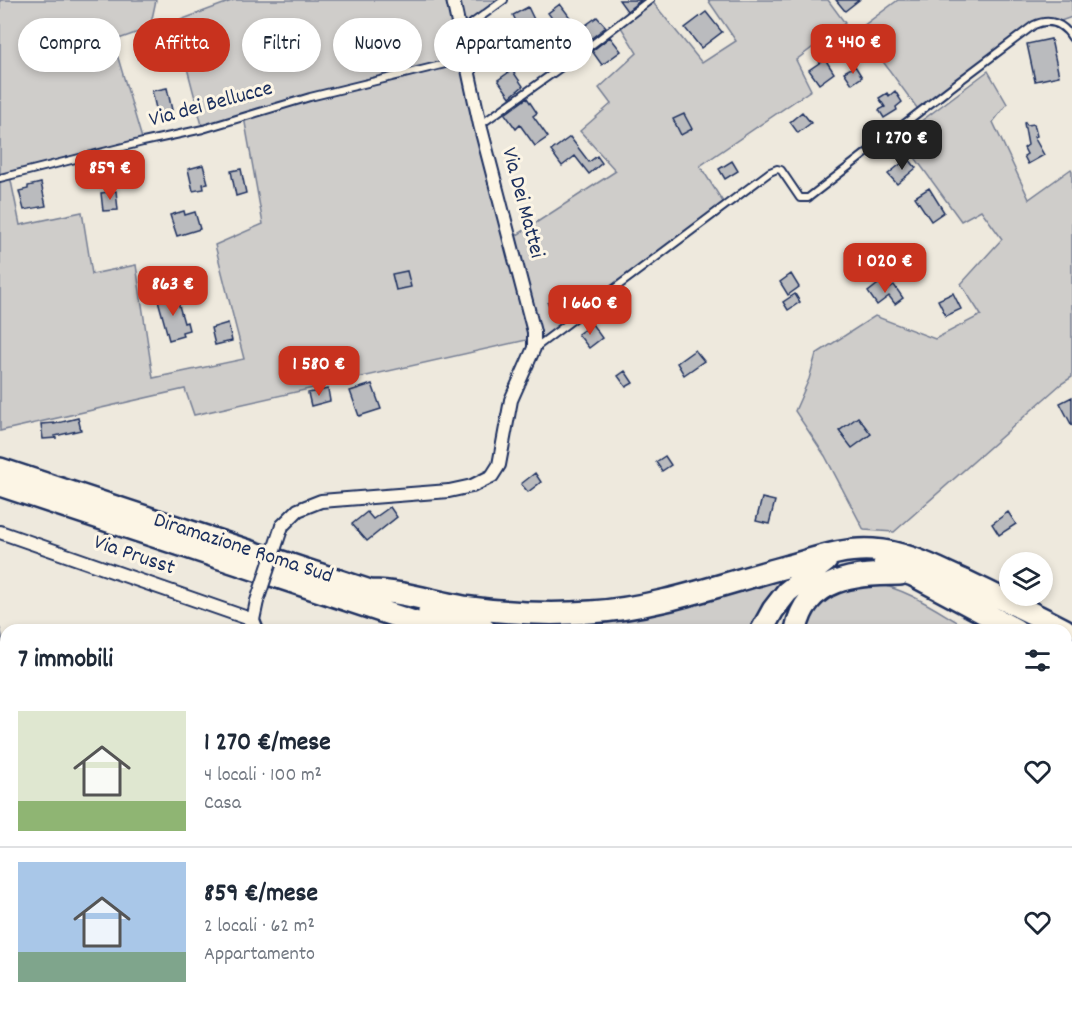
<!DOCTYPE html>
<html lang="it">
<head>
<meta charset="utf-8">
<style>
  body { margin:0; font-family:Dekko,sans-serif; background:#f2f2f3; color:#1f2937; height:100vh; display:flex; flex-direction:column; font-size:22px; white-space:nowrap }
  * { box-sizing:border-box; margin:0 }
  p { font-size:20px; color:#747a83 }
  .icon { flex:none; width:33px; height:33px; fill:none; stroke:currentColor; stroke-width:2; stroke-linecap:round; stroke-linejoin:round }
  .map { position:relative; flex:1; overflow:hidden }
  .panel { position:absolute; left:0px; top:624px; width:1072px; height:386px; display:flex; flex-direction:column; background:#fff; border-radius:18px 18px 0 0; box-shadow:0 3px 9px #0003 }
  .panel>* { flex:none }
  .guide { position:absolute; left:18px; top:18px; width:600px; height:54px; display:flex; gap:12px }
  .controls { position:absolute; left:999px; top:552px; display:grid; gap:12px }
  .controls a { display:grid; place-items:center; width:54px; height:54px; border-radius:50%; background:#fff; box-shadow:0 3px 9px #0003; font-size:30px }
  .price { position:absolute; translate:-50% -51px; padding:0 14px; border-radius:12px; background:#c8321e; color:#fff; font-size:20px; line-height:39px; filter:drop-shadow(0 2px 3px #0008) }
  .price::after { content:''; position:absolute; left:50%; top:36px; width:18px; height:14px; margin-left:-9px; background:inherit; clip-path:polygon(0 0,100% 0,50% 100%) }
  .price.active { background:#222; color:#fff }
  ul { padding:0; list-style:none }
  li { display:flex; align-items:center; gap:18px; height:150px; padding:0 18px }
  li+li { border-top:2px solid #e0e1e3 }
  li span { display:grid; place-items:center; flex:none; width:168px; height:120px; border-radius:0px; color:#555 }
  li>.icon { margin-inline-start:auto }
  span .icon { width:72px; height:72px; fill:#fffc; stroke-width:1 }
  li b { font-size:26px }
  h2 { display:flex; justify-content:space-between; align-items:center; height:72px; padding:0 18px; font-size:26px }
  .tag { padding:0 21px; border-radius:27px; background:#fff; box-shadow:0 3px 9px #0003; font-size:21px; line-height:54px }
  .tag.active { background:#c8321e; color:#fff }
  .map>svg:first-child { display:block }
  .built { fill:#dedbd4 }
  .green { fill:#cfcdca; stroke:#757e94; stroke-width:1.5 }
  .building { fill:#babbbe; stroke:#1b2f5e; stroke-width:1.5 }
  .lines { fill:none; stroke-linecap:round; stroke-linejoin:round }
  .lane-casing { stroke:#1b2f5e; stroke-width:10 }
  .street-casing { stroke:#1b2f5e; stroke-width:16 }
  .primary-casing { stroke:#1b2f5e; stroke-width:22 }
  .highway-casing { stroke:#1b2f5e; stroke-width:26 }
  .lane { stroke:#fcf5e5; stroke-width:6 }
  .street { stroke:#fcf5e5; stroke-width:12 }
  .primary { stroke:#fcf5e5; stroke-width:18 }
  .highway { stroke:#fcf5e5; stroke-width:21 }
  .street-bridge-casing { stroke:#1b2f5e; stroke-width:16; stroke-linecap:butt }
  .street-bridge { stroke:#fcf5e5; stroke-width:12 }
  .labels { text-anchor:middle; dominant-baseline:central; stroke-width:6; stroke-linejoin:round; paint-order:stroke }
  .street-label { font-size:22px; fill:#1b2f5e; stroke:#fcf5e5 }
</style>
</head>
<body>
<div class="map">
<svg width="1072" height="1009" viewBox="0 0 1072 1009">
  <rect width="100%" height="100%" fill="#eee9dd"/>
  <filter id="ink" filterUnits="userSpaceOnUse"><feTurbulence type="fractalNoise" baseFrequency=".0167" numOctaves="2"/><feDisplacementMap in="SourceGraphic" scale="12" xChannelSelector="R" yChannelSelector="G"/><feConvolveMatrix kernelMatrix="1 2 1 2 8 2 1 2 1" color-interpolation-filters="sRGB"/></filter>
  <g filter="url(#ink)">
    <path class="built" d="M6 811V921L0 924V814Z
      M1067 931 1072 944V1009H985L982 1004H1066Z
      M6 964V1004H73L74 1009H0V966Z
      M91 1004H234L226 1009H92Z
      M683 1004H840L843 1009H684L686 1008Z
      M891 1004H963L966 1009H882Z"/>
    <path class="green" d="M0 0H156L150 28 113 41 143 142 10 176 20 225 82 212 92 274 136 265 153 378 244 359 215 245 263 224 244 117 203 129 175 22 234 0H504L460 33 511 239 616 171 580 131 611 104 599 88 637 53 619 24 651 0 702 63 736 41 708 0H828L845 23 796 60 811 90 700 166 727 208 541 342 535 338 194 415 185 389 0 431Z
      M898 0H1072V17L1055 23H1040L920 112 859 29Z
      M988 71 1007 104 993 122 1029 199 1071 169 1072 171V377L1061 384 894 532 864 530 825 456 795 411 809 379 816 354 875 316 935 339 981 315 961 284 1002 239 981 210 961 221 900 137Z
      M801 566 752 630H526L482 615 540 617Z
      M873 583C904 588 932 607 959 623L963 630H805C822 592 835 592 873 583Z
      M0 628 6 652V801L0 804Z"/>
    <path class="building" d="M619 0H641L627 11Z
      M836 0H859L845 11Z
      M560 4 575 24 563 33 548 13Z
      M528 7 539 30 524 37 513 15Z
      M706 12 722 32 701 48 685 28Z
      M597 17 606 27 580 47 577 43 581 40 575 33Z
      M489 26 498 49 480 57 470 33Z
      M160 37 164 54 138 59 134 42Z
      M610 37 621 51 602 65 592 51Z
      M1051 39 1059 76 1035 81 1027 44Z
      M825 59 834 73 819 84 809 70Z
      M855 66 862 77 852 84 844 72Z
      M512 70 523 86 510 97 498 80Z
      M167 88 172 110 157 113 152 91Z
      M895 91 902 102 896 107 897 110 884 118 879 110 885 107 879 98 887 93 889 96Z
      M527 98 537 113 533 116 548 137 535 146 520 125 516 129 505 114Z
      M802 112 811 123 798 133 790 122Z
      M684 114 692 129 681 135 673 119Z
      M1025 122 1027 125 1034 124 1037 136 1034 137 1044 155 1028 164 1024 156 1027 154 1024 148 1028 145 1024 123Z
      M570 137 589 162 597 156 602 163 589 174 575 156 562 166 551 151Z
      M908 158 916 168 897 184 888 174Z
      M732 161 738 171 725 179 719 169Z
      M203 165 208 183 203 184 204 189 193 191 188 169Z
      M241 169 246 193 236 196 231 171Z
      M41 183 46 206 24 210 19 191 28 189V186Z
      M929 188 944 212 931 221 915 197Z
      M116 191 118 210 103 211 101 193Z
      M184 211 185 215 195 212 200 229 177 236 170 215Z
      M912 258 923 272 913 279 902 265Z
      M407 271 411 287 396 290 392 274Z
      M791 274 799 287 788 295 780 282Z
      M882 281 888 289 894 285 903 298 895 304 889 296 877 305 868 292Z
      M953 293 961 309 946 316 938 300Z
      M795 294 800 302 788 310 783 302Z
      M176 295 184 323 187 322 189 330 182 332 183 336 169 340 158 300Z
      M560 297 566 309 554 314 548 303Z
      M228 323 232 341 215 345 211 328Z
      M592 324 602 338 589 348 578 334Z
      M695 350 704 361 684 375 677 363Z
      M625 371 633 383 626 387 618 376Z
      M372 384 381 409 359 416 350 391Z
      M328 389 330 401 311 406 308 393Z
      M1072 397V426L1060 403Z
      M858 417 871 434 852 448 839 431Z
      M78 418 81 430 55 436 56 438 43 439 41 424 54 423V424Z
      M665 456 671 465 662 471 656 462Z
      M535 473 541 482 528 492 521 484Z
      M762 498 775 501 769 524 756 521Z
      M390 507 397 517 367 541 352 524 367 512 373 519Z
      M1008 512 1016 524 999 535 992 524Z"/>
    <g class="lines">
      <defs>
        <path id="lane" d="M460 32 504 0
          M480 125 577 56 650 0
          M0 178 143 142 203 129 310 97 466 59
          M535 348 770 172 777 169 781 170 800 198H808L957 83 1034 25C1050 18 1063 23 1072 38"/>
        <path id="street" d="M282 526 298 510 321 501 449 491 472 486 492 476 499 465 511 400 534 348V332L480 125 453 0
          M0 532 253 620
          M257 630 253 620 257 601
          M0 663 6 688
          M1066 887H1072
          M1066 912H1072
          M1066 921 1072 932
          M82 1004 83 1009
          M258 1004 260 1009
          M972 1004 975 1009
          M446 1009 447 1004
          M867 1009 876 1004"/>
        <path id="primary" d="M639 1009 646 1004"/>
        <path id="highway" d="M0 469 382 595
          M0 485 438 630
          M884 565 913 575 1016 630
          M371 591C403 591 433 602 464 607 506 613 549 615 591 612 658 608 724 583 789 566 817 558 844 548 873 550 907 552 937 569 967 582 1000 598 1033 613 1065 630
          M429 611 485 630
          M762 630 773 610 787 592 826 561
          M796 630C806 577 857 574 900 574
          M1066 657 1072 660
          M1066 795 1072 793
          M1066 825 1072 826"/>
      </defs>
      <use href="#lane" class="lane-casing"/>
      <use href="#street" class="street-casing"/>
      <use href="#primary" class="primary-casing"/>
      <use href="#highway" class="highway-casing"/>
      <use href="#lane" class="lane"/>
      <use href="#street" class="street"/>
      <use href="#primary" class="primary"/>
      <use href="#highway" class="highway"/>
      <defs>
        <path id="street-bridge" d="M257 601 282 526"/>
      </defs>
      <use href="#street-bridge" class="street-bridge-casing"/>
      <use href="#street-bridge" class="street-bridge"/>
    </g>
  </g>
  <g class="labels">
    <g class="street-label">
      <text transform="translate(211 105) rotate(-15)">Via dei Bellucce</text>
      <text transform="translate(522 203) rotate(75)">Via Dei Mattei</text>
      <text transform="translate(243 549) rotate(18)">Diramazione Roma Sud</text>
      <text transform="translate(134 556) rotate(19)">Via Prusst</text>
    </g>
  </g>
</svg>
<div class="controls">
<a><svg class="icon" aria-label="layers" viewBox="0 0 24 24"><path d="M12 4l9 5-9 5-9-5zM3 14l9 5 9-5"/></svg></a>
</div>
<b class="price" style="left:853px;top:75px">2 440 €</b>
<b class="price active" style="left:902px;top:171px">1 270 €</b>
<b class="price" style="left:110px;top:201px">859 €</b>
<b class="price" style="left:885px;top:294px">1 020 €</b>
<b class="price" style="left:173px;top:317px">863 €</b>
<b class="price" style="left:590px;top:336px">1 660 €</b>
<b class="price" style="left:319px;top:397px">1 580 €</b>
<div class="guide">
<a class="tag">Compra</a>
<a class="tag active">Affitta</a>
<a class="tag">Filtri</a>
<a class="tag">Nuovo</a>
<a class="tag">Appartamento</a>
</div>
<section class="panel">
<h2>7 immobili<svg class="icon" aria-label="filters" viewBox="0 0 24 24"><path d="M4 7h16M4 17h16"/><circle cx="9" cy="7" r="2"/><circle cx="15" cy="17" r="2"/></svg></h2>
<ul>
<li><span style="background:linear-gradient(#dfe7d0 75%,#8fb573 0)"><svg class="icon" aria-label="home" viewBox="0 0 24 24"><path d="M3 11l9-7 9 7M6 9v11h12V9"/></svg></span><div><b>1 270 €/mese</b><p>4 locali · 100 m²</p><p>Casa</p></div><svg class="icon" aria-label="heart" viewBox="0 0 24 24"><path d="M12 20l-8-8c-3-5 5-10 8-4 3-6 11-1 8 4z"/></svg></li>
<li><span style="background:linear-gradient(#a9c7e8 75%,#7fa58c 0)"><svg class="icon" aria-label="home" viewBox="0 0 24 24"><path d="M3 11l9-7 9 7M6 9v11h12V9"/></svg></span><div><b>859 €/mese</b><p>2 locali · 62 m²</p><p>Appartamento</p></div><svg class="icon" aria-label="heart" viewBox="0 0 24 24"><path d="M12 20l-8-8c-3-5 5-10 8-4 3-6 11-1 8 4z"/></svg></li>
</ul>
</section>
</div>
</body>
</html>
